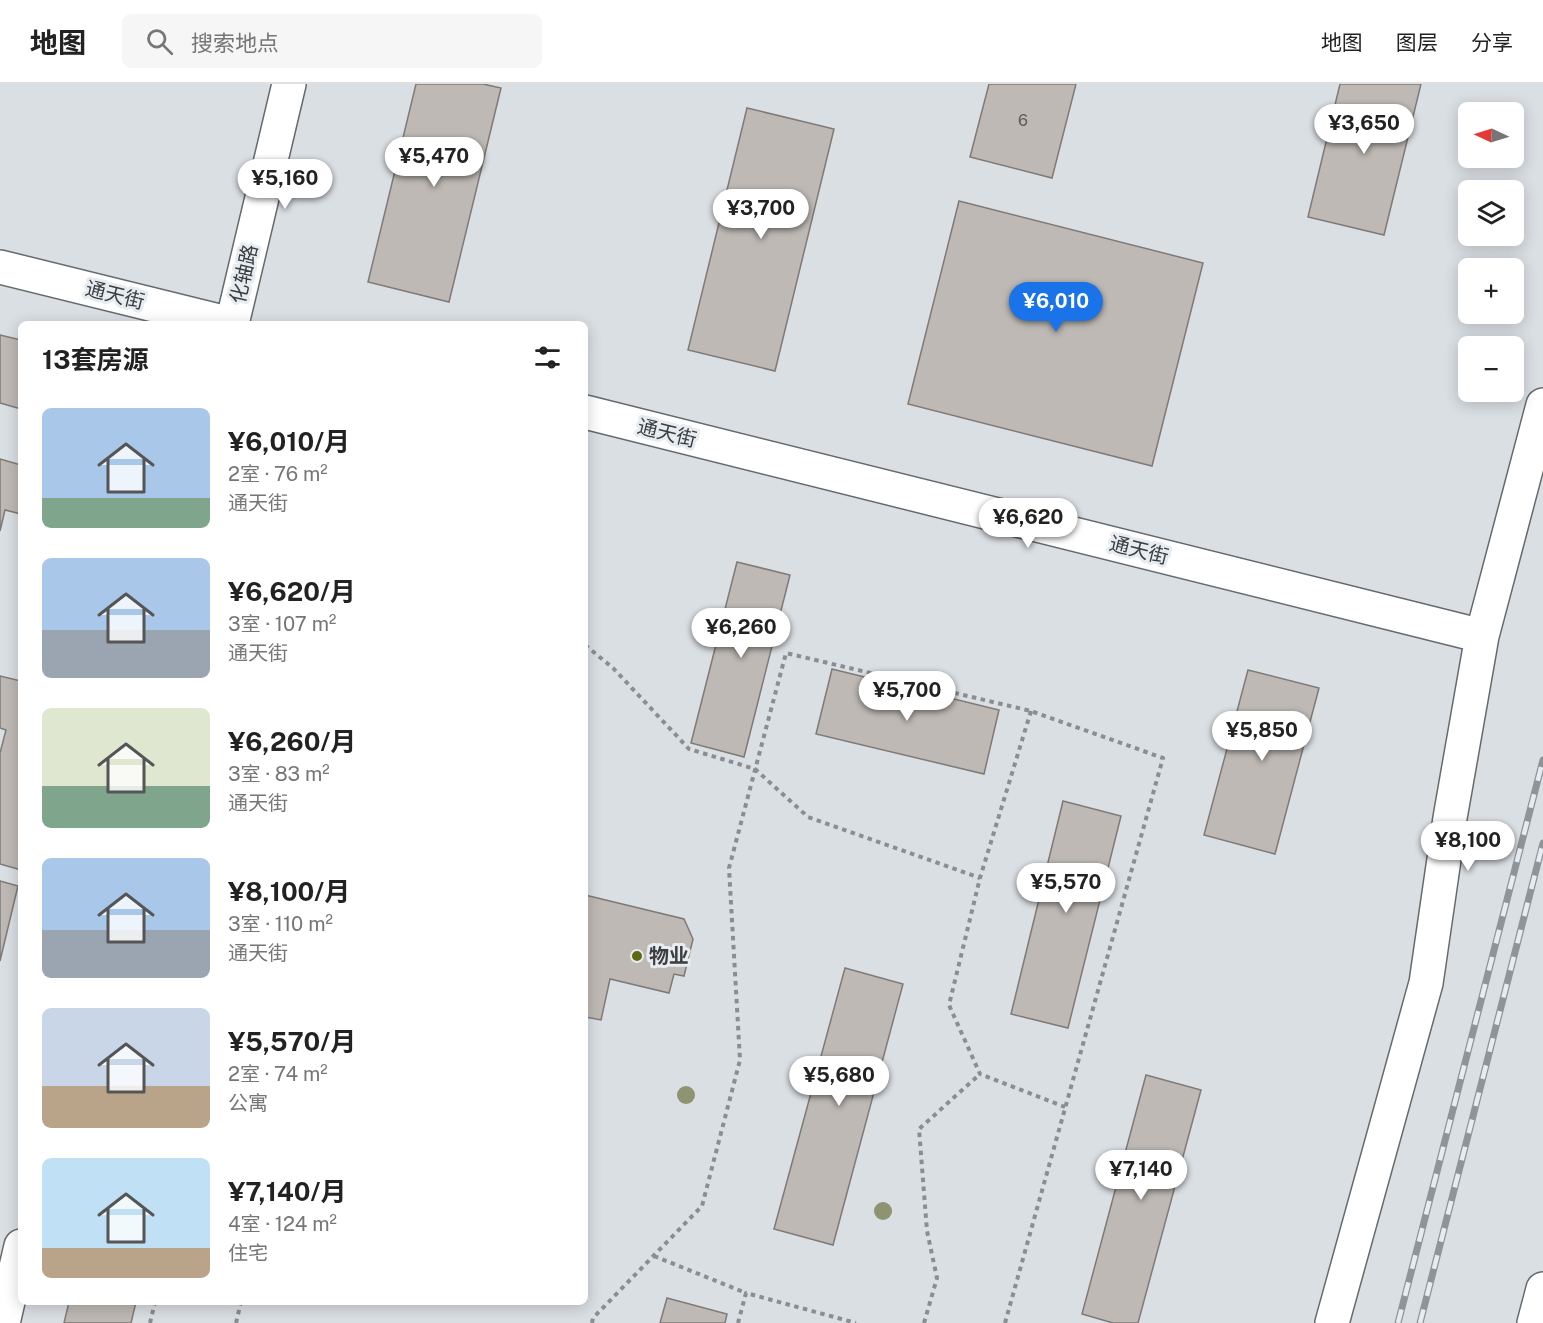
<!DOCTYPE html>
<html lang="zh">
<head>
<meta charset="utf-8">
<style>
  body { margin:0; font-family:"Public Sans","Noto Sans SC",sans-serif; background:#f6f6f6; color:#222; height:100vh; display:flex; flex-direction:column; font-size:22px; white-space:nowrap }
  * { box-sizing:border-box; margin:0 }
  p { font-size:20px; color:#767676 }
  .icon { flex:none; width:33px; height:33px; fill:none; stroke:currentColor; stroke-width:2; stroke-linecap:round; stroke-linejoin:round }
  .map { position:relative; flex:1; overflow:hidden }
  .side { position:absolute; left:18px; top:237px; width:570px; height:984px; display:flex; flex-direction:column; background:#fff; border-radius:9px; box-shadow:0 3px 15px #0003 }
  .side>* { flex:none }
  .needle { width:39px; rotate:274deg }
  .controls { position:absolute; left:1458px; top:18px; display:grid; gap:12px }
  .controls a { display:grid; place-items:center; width:66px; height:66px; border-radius:9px; background:#fff; box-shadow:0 3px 15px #0003; font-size:30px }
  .price { position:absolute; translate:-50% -51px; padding:0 14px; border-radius:21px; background:#fff; color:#222; font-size:20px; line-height:39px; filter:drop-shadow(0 2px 3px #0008) }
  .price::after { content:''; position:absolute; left:50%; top:36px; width:18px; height:14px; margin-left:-9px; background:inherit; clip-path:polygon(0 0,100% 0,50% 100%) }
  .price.current { background:#1a73e8; color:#fff }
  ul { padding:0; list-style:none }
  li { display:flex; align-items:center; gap:18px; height:150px; padding:0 24px }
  li span { display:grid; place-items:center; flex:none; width:168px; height:120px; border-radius:9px; color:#555 }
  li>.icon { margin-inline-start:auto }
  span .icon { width:72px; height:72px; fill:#fffc; stroke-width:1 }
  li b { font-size:26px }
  h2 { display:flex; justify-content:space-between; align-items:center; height:72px; padding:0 24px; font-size:26px }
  header { display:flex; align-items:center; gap:36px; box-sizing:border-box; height:84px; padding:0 30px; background:#fff; border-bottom:2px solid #e0e0e0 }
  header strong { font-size:28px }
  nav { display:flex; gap:33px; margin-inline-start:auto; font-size:21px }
  .search { width:420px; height:54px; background:#f6f6f6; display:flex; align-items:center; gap:15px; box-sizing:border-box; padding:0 21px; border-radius:9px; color:#767676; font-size:22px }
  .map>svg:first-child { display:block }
  .building { fill:#beb9b4; stroke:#7f7a76; stroke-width:1.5 }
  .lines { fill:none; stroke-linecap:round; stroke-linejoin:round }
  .street-casing { stroke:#656a6e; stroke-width:36 }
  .secondary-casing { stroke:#656a6e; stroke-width:36 }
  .path { stroke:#8a8d91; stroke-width:4; stroke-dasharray:4.5 4.5; stroke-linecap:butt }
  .street { stroke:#fff; stroke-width:33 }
  .secondary { stroke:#fff; stroke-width:33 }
  .rail-casing { stroke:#909397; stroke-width:7 }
  .rail { stroke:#e7ecf1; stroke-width:4.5; stroke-dasharray:14; stroke-linecap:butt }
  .tree { fill:#8e9372 }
  .poi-dot { fill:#5f690f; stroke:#e7ecf1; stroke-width:2 }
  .labels { text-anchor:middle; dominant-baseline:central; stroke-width:6; stroke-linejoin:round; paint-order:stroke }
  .number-label { font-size:16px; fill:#5c5c5c }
  .street-label { font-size:20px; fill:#3b3d3f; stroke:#e7ecf1 }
  .poi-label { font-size:20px; font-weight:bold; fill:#3b3d3f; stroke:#e7ecf1; text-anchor:start }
</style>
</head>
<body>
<header>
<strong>地图</strong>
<div class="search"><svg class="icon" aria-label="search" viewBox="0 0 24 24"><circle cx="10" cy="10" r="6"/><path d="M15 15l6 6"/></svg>搜索地点</div>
<nav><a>地图</a><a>图层</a><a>分享</a></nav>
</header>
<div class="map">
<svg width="1543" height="1239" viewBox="0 0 1543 1239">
  <rect width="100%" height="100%" fill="#dadfe4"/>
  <path class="building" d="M416 0H483L501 4 449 218 368 198Z
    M989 0H1076L1052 94 970 73Z
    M1340 0H1421L1384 151 1308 133Z
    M747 24 834 45 775 287 688 266Z
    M959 117 1203 179 1152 382 908 320Z
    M0 251 21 256V325L0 319Z
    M0 375 21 381V430L5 426 0 447Z
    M737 478 790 491 744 673 691 659Z
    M832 585 999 626 984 690 816 650Z
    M1248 586 1319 604 1275 770 1204 751Z
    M0 592 21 597V786L0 780V669L6 646 0 644Z
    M1063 717 1121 732 1068 944 1011 930Z
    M0 797 18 802 0 877Z
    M585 811 684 835 693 855 684 892 674 890 669 909 610 895 601 936 585 933Z
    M845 884 903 900 833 1161 774 1145Z
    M1146 991 1201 1006 1138 1239H1113L1082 1230Z
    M667 1214 727 1230 725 1239H660Z
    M69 1218H136L131 1239H64Z"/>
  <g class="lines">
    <defs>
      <path id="street" d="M1534 1239 1543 1205"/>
      <path id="secondary" d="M0 183 231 240
        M232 240 289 0
        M585 328 1482 552
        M3 1239 21 1162
        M1332 1239 1426 899 1450 734 1482 552 1543 321"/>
    </defs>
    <use href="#street" class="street-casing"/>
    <use href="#secondary" class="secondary-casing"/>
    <path class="path" d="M585 561 613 584 689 665 755 685 808 733 980 794
      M1031 627 980 794 949 921 980 990 1065 1023
      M654 1172 746 1209
      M150 1239 155 1218
      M236 1239 241 1218
      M592 1239 593 1234 702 1122 740 976 729 784 786 569 1031 627 1163 674 1005 1239
      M738 1239 746 1209 856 1239
      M924 1239 937 1194 927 1147 919 1045 980 990"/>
    <use href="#street" class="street"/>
    <use href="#secondary" class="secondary"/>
    <defs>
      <path id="rail" d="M1398 1239 1543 676
        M1420 1239 1543 759"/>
    </defs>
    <use href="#rail" class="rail-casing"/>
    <use href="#rail" class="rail"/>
  </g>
  <g class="tree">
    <circle cx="686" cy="1011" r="9"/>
    <circle cx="883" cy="1127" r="9"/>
  </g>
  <circle class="poi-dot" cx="637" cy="872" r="6"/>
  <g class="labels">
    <g class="number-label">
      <text x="1023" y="36">6</text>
    </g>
    <g class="street-label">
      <text transform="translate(244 190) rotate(-77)">化轴路</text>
      <text transform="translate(115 211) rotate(14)">通天街</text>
      <text transform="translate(667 349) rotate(14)">通天街</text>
      <text transform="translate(1139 466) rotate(14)">通天街</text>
    </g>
    <g class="poi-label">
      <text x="649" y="872">物业</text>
    </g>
  </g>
</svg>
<div class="controls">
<a><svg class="needle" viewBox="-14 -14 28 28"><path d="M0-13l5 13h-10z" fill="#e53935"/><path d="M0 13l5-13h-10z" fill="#767676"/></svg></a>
<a><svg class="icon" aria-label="layers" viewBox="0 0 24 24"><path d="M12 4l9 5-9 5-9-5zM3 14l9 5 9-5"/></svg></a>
<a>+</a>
<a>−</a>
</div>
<b class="price" style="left:1364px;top:71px">¥3,650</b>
<b class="price" style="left:434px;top:104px">¥5,470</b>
<b class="price" style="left:285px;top:126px">¥5,160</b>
<b class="price" style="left:761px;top:156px">¥3,700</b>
<b class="price current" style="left:1056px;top:249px">¥6,010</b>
<b class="price" style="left:1028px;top:465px">¥6,620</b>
<b class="price" style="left:741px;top:575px">¥6,260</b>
<b class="price" style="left:907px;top:638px">¥5,700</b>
<b class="price" style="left:1262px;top:678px">¥5,850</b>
<b class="price" style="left:1468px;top:788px">¥8,100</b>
<b class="price" style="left:1066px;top:830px">¥5,570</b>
<b class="price" style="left:839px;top:1023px">¥5,680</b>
<b class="price" style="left:1141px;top:1117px">¥7,140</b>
<section class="side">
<h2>13套房源<svg class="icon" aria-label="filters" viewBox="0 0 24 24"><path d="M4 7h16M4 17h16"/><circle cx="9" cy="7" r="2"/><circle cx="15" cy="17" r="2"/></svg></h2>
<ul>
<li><span style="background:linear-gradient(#a9c7e8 75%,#7fa58c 0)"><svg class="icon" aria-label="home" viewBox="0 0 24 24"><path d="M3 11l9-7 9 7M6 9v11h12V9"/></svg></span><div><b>¥6,010/月</b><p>2室 · 76 m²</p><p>通天街</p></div></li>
<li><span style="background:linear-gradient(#a9c7e8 60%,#9aa5b1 0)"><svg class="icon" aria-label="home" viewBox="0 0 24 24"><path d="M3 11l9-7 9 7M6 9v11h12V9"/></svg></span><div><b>¥6,620/月</b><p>3室 · 107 m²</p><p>通天街</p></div></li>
<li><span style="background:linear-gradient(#dfe7d0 65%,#7fa58c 0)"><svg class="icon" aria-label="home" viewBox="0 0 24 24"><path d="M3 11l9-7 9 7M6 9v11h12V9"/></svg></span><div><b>¥6,260/月</b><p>3室 · 83 m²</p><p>通天街</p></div></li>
<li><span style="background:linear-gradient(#a9c7e8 60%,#9aa5b1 0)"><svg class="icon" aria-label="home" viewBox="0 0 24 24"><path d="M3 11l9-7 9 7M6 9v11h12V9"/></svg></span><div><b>¥8,100/月</b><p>3室 · 110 m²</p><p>通天街</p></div></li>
<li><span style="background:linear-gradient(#c9d6e8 65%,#b9a48a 0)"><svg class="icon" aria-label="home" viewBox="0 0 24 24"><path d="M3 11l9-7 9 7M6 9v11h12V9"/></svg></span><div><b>¥5,570/月</b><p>2室 · 74 m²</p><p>公寓</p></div></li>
<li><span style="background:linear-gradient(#bfe0f5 75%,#b9a48a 0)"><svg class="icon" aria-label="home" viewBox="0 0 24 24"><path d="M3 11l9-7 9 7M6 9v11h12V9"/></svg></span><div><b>¥7,140/月</b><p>4室 · 124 m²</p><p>住宅</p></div></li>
</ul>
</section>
</div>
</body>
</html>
